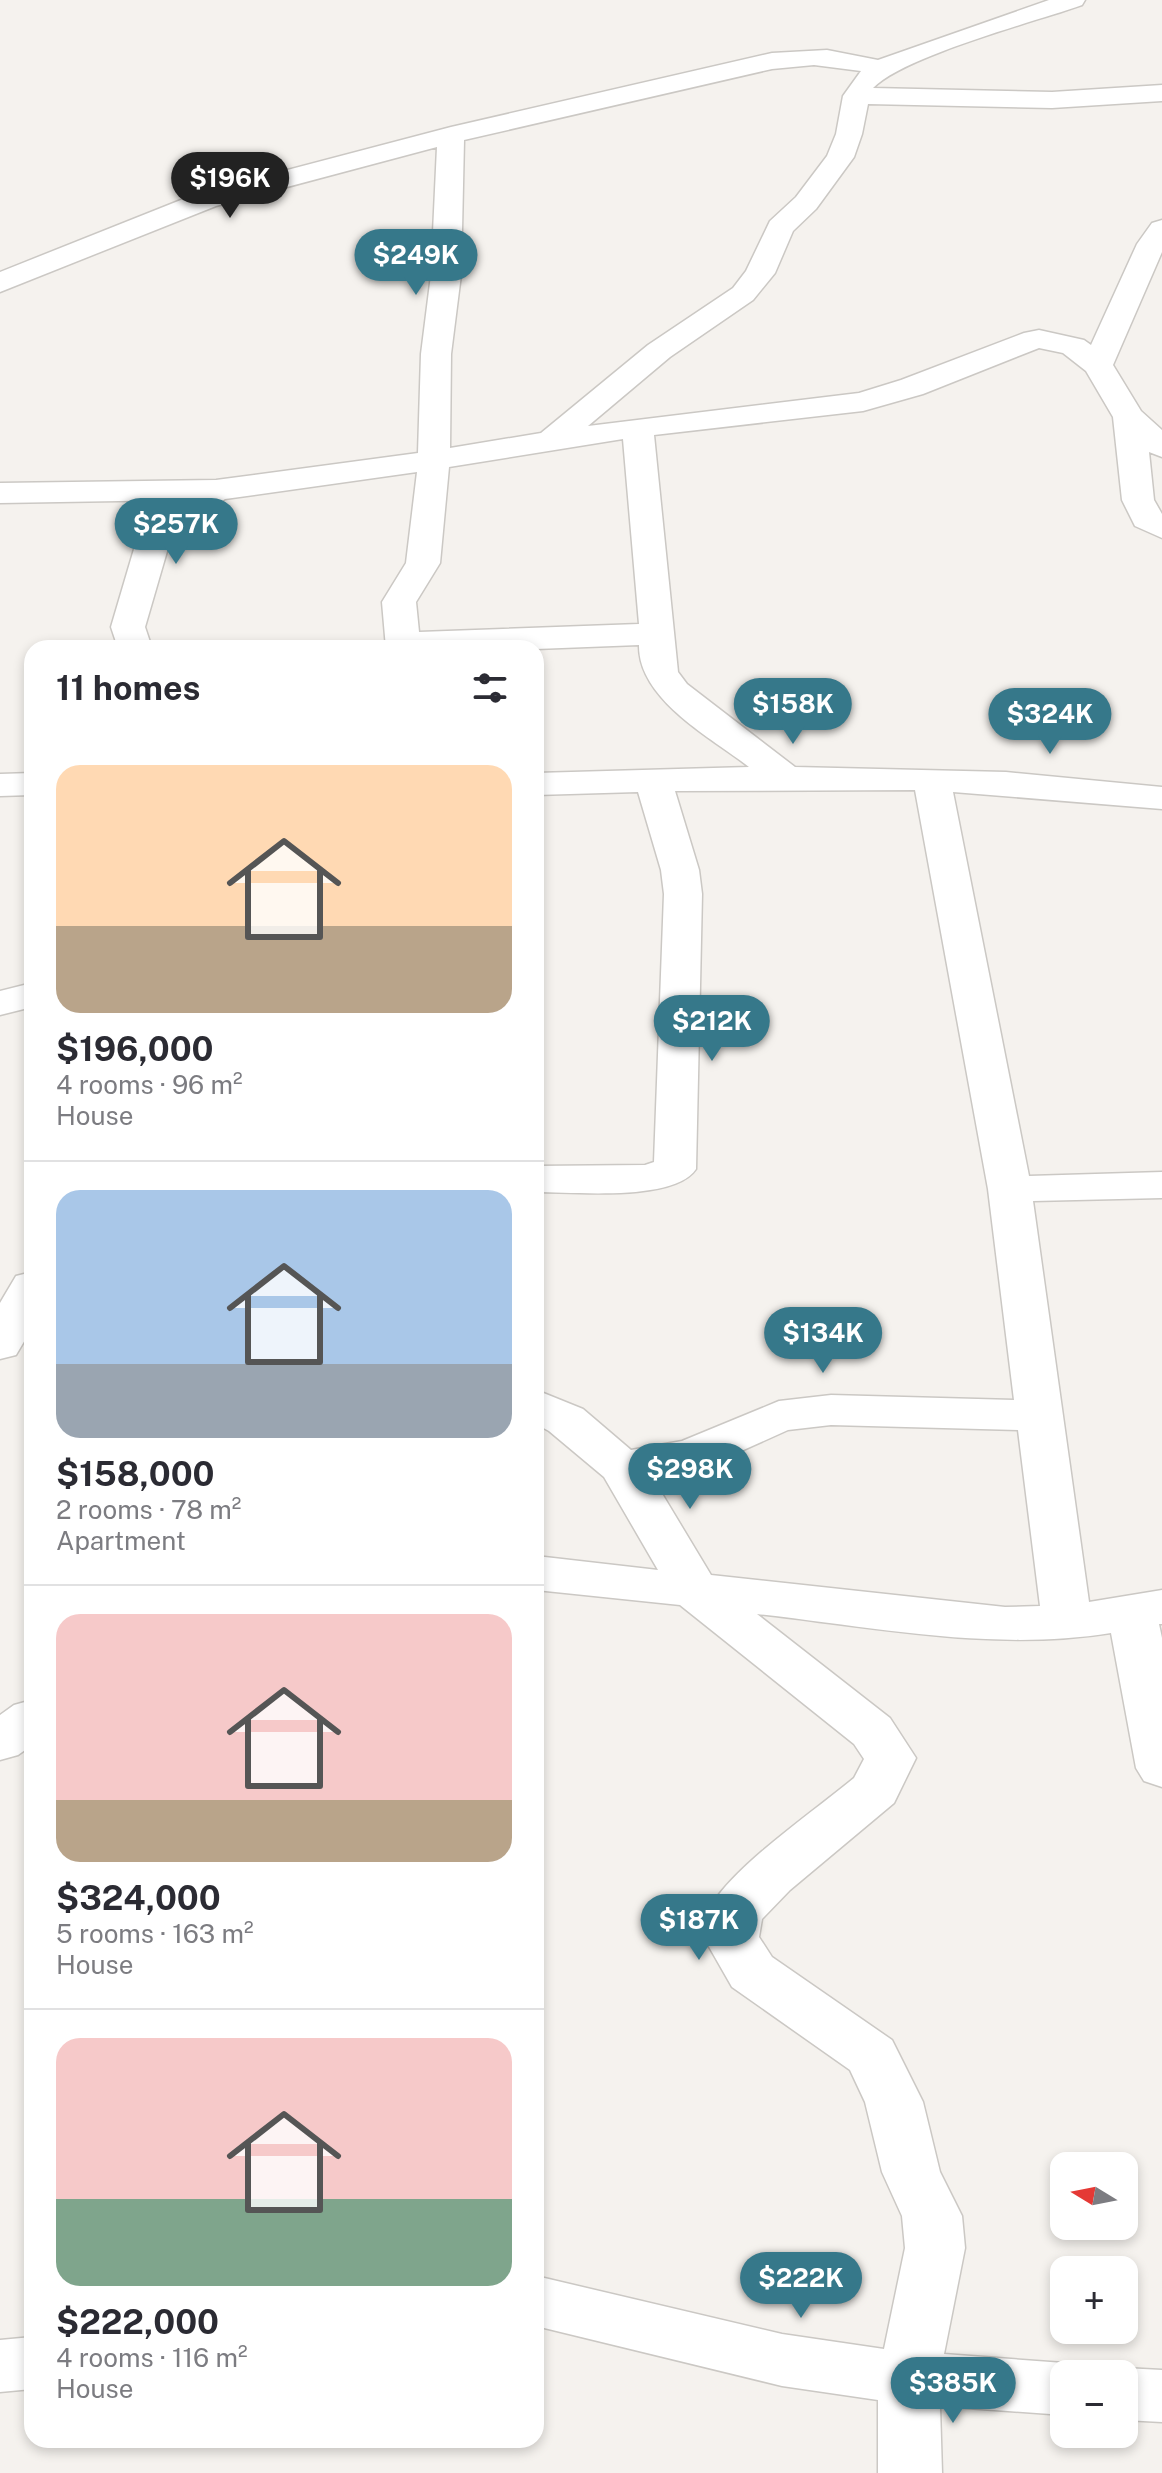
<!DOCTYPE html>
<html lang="en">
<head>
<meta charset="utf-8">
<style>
  body { margin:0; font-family:"Public Sans",sans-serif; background:#f7f7f7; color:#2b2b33; height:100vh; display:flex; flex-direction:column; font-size:30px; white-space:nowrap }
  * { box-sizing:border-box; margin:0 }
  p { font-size:26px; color:#7c7c81 }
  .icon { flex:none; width:44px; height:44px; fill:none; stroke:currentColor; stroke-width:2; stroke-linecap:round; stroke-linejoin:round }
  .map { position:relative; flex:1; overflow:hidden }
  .drawer { position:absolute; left:24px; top:640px; width:520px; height:1808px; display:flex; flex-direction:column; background:#fff; border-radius:24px; box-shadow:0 4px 12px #0003 }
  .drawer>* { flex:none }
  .needle { width:52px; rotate:280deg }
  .controls { position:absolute; left:1050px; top:2152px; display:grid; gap:16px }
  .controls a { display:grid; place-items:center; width:88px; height:88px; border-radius:16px; background:#fff; box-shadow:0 4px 12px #0003; font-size:40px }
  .price { position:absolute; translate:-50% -68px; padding:0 18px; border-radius:28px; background:#36788a; color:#fff; font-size:26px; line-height:52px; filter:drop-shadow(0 2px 4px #0008) }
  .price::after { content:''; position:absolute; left:50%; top:48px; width:24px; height:18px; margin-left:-12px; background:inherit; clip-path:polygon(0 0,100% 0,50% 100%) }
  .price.current { background:#222; color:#fff }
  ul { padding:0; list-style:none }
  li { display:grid; align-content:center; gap:16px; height:424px; padding:0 32px }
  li+li { border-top:2px solid #e1e1e2 }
  li span { display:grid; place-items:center; height:248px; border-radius:24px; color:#555 }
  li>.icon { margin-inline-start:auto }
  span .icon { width:144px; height:144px; fill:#fffc; stroke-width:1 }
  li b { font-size:34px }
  h2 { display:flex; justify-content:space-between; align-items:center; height:96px; padding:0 32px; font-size:34px }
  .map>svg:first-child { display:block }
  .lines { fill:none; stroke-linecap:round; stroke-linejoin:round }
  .minor-casing { stroke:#cbc8c4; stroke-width:3 }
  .minor { fill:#fff; fill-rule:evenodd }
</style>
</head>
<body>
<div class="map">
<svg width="1162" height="2473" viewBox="0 0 1162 2473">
  <rect width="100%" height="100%" fill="#f5f2ee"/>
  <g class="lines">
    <defs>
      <path id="minor" d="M1049 0H1085L1082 5C1034 22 904 56 873 88L1052 92 1162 85V101L1052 108 868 104 862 134 854 157 816 209 793 231 775 273 753 300 670 357 588 426 859 393 901 380 1024 333 1039 330 1084 340 1091 345 1137 244 1152 223 1162 220V252L1113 365 1141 411 1162 430V457L1149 452 1154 500 1162 514V538L1135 526 1122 500 1113 417 1086 371 1063 353 1039 348 923 394 863 411 654 435 678 672 687 684 795 767 1006 772 1162 787V809L953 792 1029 1176 1162 1172V1198L1033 1201 1089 1602 1162 1590V1624H1159L1162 1638V1787L1144 1781 1136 1768 1111 1633C994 1652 873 1627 757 1614L890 1718 916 1758 894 1803 790 1890 762 1919 759 1937 772 1957 892 2040 923 2102 940 2172 962 2216 965 2248 944 2354 1064 2363 1086 2370 1088 2374H1064V2415L940 2406 942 2473H878V2400L782 2386 536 2326V2276L782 2334 884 2349 905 2248 902 2216 882 2172 865 2102 850 2070 732 1987 704 1938C706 1924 708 1909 717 1897 747 1857 814 1811 854 1778L864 1759 854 1744 680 1605 536 1590V1556L658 1570 604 1477 549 1431 536 1424V1390L583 1409 631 1450 682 1441 779 1401 831 1395 1014 1400 988 1189 915 790 675 791 699 870 702 894 696 1169C674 1202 574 1192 536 1192V1166L645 1165 654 1162 664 894 661 870 638 792 536 795V773L749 767C710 737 638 699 639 645L536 649 386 648 382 602 406 563 417 472 225 499 180 530 170 541 145 627 152 648H118L111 627 137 539 156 516 179 500 0 503V483L216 480 418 453 421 354 431 275 437 147 216 206 0 292V272L196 194 451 127 772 53 827 50 878 60ZM814 65 861 71 843 96 836 134 827 156 796 197 770 221 746 271 733 288 648 345 541 433 450 448 451 354 461 275 464 140 772 69ZM623 439 639 624 419 632 416 602 440 563 449 467ZM831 1425 1018 1430 1040 1606 1005 1607 711 1575 652 1477 710 1465 788 1430Z
        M32 773V795L0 796V774Z
        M32 983V1007L0 1015V991Z
        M32 1272V1328L16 1355 0 1359V1303L16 1276Z
        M32 1700V1745L18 1755 0 1760V1715L14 1705Z
        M32 2337V2389L0 2392V2340Z
        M1124 2368 1162 2370V2422L1124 2420V2374H1106Z"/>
    </defs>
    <use href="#minor" class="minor-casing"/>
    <use href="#minor" class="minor"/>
  </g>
</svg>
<div class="controls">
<a><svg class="needle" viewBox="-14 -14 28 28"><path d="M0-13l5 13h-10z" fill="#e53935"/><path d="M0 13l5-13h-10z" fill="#7c7c81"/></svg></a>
<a>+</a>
<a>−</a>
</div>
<b class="price current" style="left:230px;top:220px">$196K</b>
<b class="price" style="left:416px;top:297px">$249K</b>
<b class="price" style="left:176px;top:566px">$257K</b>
<b class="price" style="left:793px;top:746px">$158K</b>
<b class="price" style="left:1050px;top:756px">$324K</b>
<b class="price" style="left:712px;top:1063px">$212K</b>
<b class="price" style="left:823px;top:1375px">$134K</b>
<b class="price" style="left:690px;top:1511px">$298K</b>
<b class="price" style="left:699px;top:1962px">$187K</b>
<b class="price" style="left:801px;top:2320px">$222K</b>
<b class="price" style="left:953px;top:2425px">$385K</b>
<section class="drawer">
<h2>11 homes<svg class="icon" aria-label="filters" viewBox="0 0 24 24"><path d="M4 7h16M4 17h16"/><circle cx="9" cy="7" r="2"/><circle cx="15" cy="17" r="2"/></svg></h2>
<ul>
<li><span style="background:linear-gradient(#ffd9b3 65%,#b9a48a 0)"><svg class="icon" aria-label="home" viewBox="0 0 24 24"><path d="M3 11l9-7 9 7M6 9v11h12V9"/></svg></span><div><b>$196,000</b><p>4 rooms · 96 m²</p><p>House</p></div></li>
<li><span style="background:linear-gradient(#a9c7e8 70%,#9aa5b1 0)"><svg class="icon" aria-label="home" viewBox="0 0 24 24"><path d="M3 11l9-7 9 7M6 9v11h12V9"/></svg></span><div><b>$158,000</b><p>2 rooms · 78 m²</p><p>Apartment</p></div></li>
<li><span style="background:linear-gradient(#f6c9c9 75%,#b9a48a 0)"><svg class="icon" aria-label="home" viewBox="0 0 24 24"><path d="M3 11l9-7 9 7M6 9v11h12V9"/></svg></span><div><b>$324,000</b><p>5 rooms · 163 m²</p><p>House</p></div></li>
<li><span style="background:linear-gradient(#f6c9c9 65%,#7fa58c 0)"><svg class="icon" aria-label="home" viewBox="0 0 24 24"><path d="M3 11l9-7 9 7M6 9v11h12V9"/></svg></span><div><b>$222,000</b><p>4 rooms · 116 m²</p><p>House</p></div></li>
</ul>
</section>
</div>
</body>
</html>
